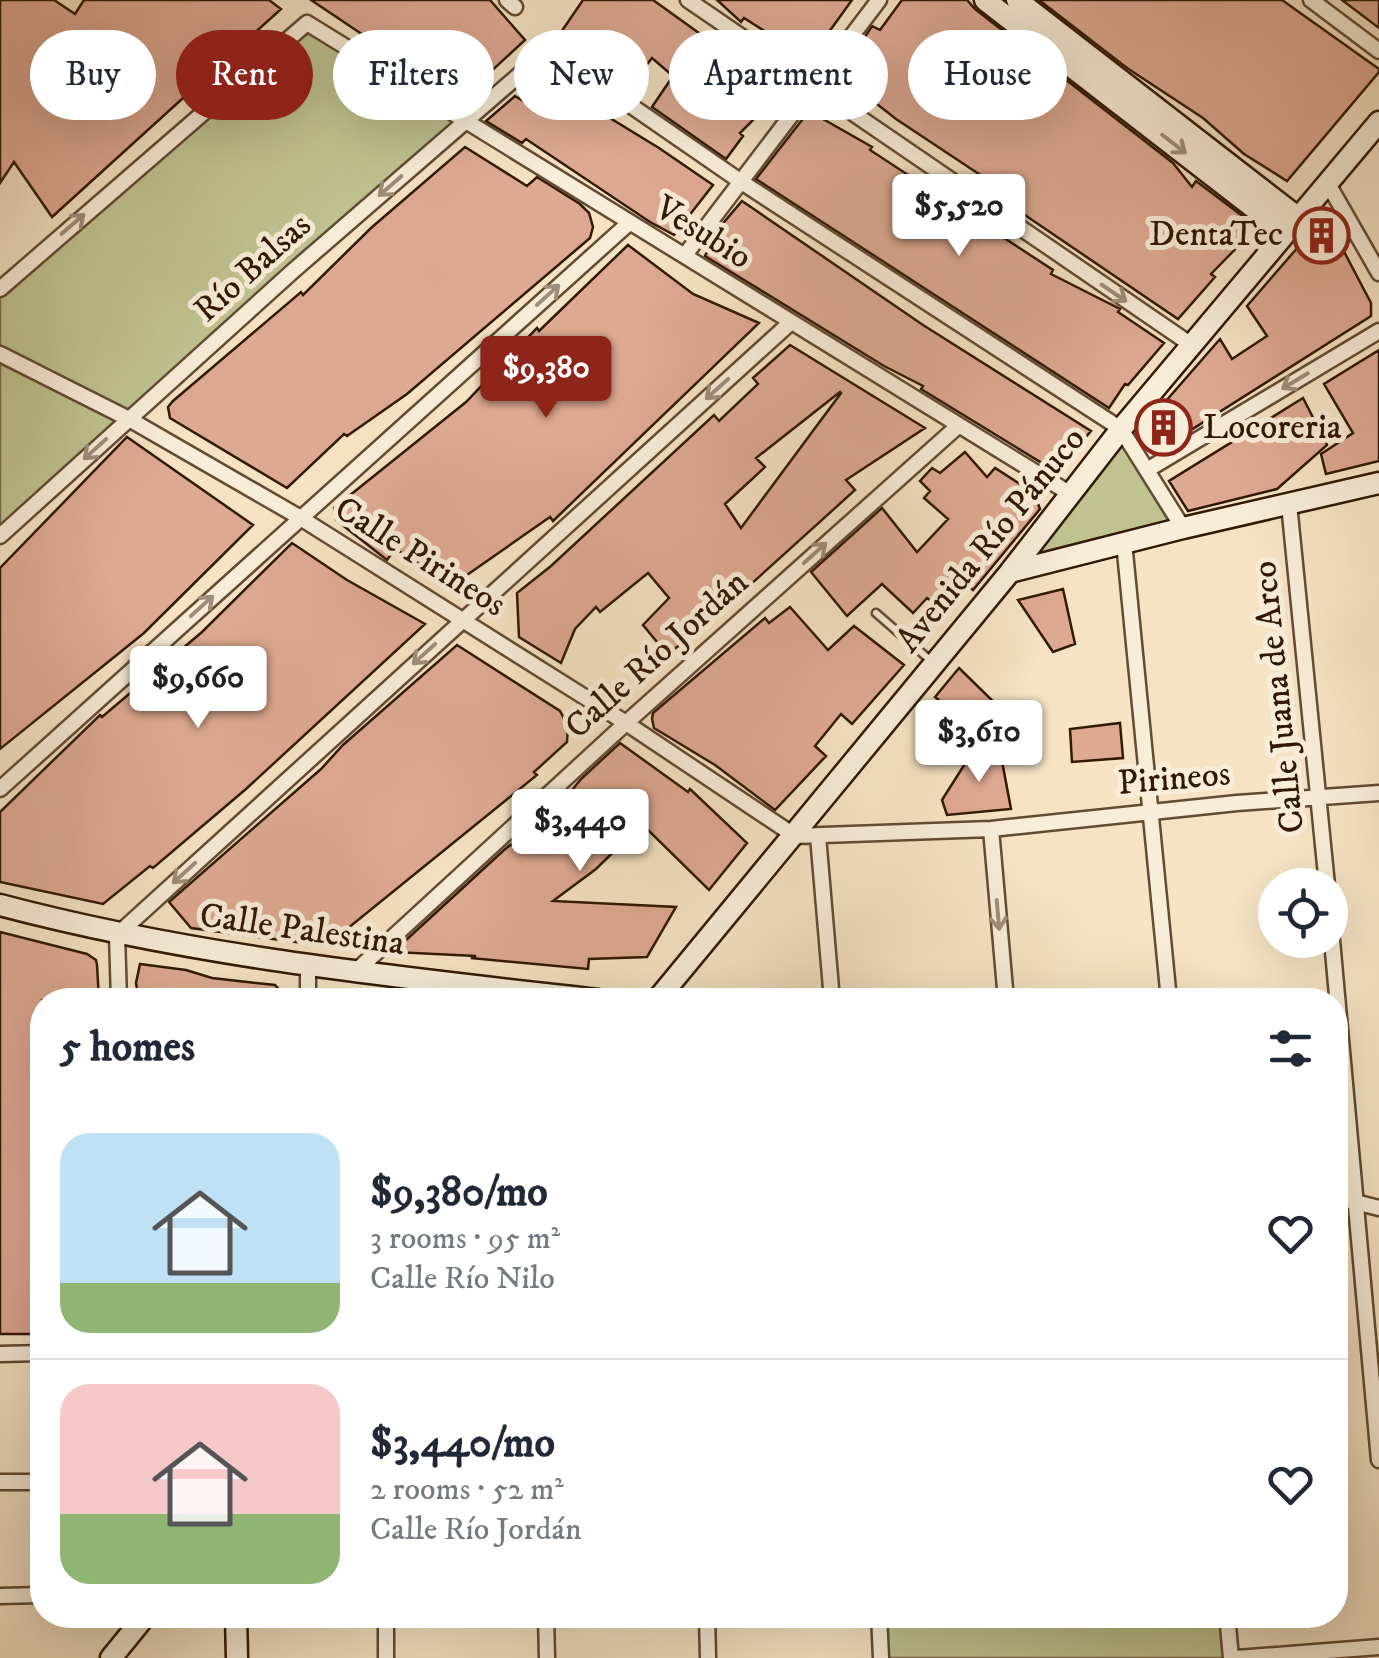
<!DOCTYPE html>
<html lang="en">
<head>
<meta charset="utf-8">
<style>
  body { margin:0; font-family:"IM FELL DW Pica",serif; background:#f2f2f3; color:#1f2937; height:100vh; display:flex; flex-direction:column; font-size:38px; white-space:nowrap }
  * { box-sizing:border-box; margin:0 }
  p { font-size:32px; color:#747a83 }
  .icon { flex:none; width:55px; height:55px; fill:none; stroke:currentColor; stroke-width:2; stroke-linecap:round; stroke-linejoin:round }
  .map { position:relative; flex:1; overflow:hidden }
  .panel { position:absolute; left:30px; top:988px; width:1318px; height:640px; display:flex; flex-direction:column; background:#fff; border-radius:40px; box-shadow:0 10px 40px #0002 }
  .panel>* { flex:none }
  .top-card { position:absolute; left:30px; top:30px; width:1320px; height:90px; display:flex; gap:20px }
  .fabs { position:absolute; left:1258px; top:868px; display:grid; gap:20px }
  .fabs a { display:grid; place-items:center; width:90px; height:90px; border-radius:50%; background:#fff; box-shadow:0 10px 40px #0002; font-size:50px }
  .price { position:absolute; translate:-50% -85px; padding:0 22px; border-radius:10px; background:#fff; color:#222; font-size:32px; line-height:65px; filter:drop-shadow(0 2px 5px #0008) }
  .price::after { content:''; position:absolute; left:50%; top:60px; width:30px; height:22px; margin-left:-15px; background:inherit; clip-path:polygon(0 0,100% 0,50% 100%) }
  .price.active { background:#8f2418; color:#fff }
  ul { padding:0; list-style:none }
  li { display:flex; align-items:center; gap:30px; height:250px; padding:0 30px }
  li+li { border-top:2px solid #e0e1e3 }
  li span { display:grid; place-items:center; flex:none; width:280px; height:200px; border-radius:30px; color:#555 }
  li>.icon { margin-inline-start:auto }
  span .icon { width:120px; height:120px; fill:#fffc; stroke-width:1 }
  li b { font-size:42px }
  h2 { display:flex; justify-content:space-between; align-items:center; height:120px; padding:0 30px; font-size:42px }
  .pill { padding:0 35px; border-radius:45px; background:#fff; box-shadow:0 10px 40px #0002; font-size:35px; line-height:90px }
  .pill.active { background:#8f2418; color:#fff }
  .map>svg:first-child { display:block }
  .green { fill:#c0c390; stroke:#786e49; stroke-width:2.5 }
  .building { fill:#dea991; stroke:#301802; stroke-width:2.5; fill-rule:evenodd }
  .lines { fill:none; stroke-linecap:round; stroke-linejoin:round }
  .lane-casing { stroke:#614b32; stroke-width:11 }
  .street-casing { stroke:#614b32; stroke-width:19 }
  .secondary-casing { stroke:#301802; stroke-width:25 }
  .lane { stroke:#f8edd8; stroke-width:6 }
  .street { stroke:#f8edd8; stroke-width:14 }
  .secondary { stroke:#f8edd8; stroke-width:20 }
  .oneway { stroke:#9e8d78 }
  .labels { text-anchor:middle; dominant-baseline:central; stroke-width:10; stroke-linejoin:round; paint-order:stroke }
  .street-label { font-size:35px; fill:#301802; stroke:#f8edd8 }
  .poi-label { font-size:35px; fill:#301802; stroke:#f8edd8; text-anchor:end }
</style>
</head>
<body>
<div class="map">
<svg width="1379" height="1658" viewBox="0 0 1379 1658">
  <rect width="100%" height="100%" fill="#f5e3c3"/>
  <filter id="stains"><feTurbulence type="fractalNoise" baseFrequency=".002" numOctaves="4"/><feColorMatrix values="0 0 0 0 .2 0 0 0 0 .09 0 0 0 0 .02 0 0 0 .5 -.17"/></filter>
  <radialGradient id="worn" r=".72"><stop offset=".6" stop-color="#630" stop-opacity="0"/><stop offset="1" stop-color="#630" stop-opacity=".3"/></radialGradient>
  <path class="green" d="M307 23 463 122 0 536V289Z
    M1121 429 1183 528 1010 572Z
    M879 1615H1227L1231 1658H881Z"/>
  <path class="building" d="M0 0H54L75 14 84 0H269L281 9 52 217 14 162 0 183Z
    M311 0H490L525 40 460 100Z
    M583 0H653L781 92 740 133 743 136 726 159 652 107 673 76 652 58 627 90 555 41Z
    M717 0H852L816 50 807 54 796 51 744 18 741 22Z
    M902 0H967L975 9 1173 163 1192 187 1196 181 1257 227 1211 274 1215 277 1178 319 1010 205 1015 198 896 119 840 75 872 26 880 30Z
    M1039 0H1282L1379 69V72L1287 181 1244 154 1203 118 1127 68Z
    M1342 0H1379V28Z
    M556 85 580 104 582 101 659 148 713 185 674 235 650 222 526 139 522 143 486 121 515 96 540 111Z
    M809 111 872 147 870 150 1053 270 1051 274 1120 309 1118 312 1164 343 1128 385 1125 384 1109 408 756 179Z
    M465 147 527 186 537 177 580 204 589 213 593 227 590 238 407 394 347 436 344 434 287 488 170 418 168 407 173 401 301 292 303 295 371 228Z
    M742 201 923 325 1091 431 1072 453 1067 450 1056 469 1050 468 921 389 923 386 884 366 705 256 720 227Z
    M1329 223 1371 303V316L1164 447 1145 425 1220 339 1232 359 1267 336 1247 306 1318 224Z
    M628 245 693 294 759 323 553 521 550 517 454 584 395 549 387 560 336 520 334 508 466 402 537 328 539 331Z
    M790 345 925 428 846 480 855 490 697 633 667 654 643 625 669 598 648 573 600 612 596 607 575 629 561 663 519 637 517 593 551 566 714 415 719 421 758 384 753 378ZM840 392 841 393 741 528 725 504 765 467 756 458Z
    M1379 350V461L1326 474 1321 454 1353 433 1324 384Z
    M1303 398 1327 445 1277 489 1188 511 1169 481Z
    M127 437 253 525 144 633 0 749V568Z
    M965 452 987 477 995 468 1034 493 1040 509 973 590 955 577 938 605 927 598 913 613 882 584 847 616 811 572 882 508 917 552 948 519 924 498 930 491 920 481 932 468 940 473Z
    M292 543 347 580 425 624 246 789 153 868 150 866 103 904 0 882V812L100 715 102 717 202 632Z
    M1063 589 1075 644 1053 652 1018 600Z
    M790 607 828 650 854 626 904 665 852 724 841 714 815 746 826 756 775 810 715 765 654 728 652 719 653 713 765 618 769 623Z
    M457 645 560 711 568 726 567 742 534 772 537 775 326 946 191 928 169 902 321 769 343 745Z
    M959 668 1000 708 980 734 935 697Z
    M1120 723 1123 758 1072 762 1070 729Z
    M620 743 688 792 690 789 747 843 709 890 642 824 596 869 553 901 676 907 647 957 589 959 588 969 471 958 476 956 393 952 504 850 559 806 581 779Z
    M999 745 1011 809 947 815 942 800 975 748Z
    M0 932 87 954 96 960 97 965 99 1000H42V1334H0Z
    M140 964 186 970 212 978 275 985 288 1000H139L136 983Z"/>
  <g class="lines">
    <defs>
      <path id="lane" d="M876 613 930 660"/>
      <path id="street" d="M507 0 515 7
        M688 0 1193 346
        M1311 0 1379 51
        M1327 182 1379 273
        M685 255 879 0
        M0 289 307 23 1069 493
        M0 354 129 419 299 517 626 723 795 836 991 829 1237 803 1379 793
        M1147 470 1379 331
        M1289 504 1327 885
        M0 536 293 271 549 49 740 181 1121 429 1183 528
        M1124 542 1169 1000
        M0 789 629 223
        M991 829 1006 1000
        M818 836 832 1000
        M1330 918 1379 1460
        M308 966V1000
        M355 972 626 723 958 426
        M119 1000 117 935 790 323
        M1335 1197 1379 1208
        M0 1354 42 1353
        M0 1482H42
        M0 1596 42 1595
        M386 1615V1658
        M546 1615 547 1658
        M707 1615 708 1658
        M879 1615 881 1658
        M1227 1615 1231 1658
        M1237 1658 1379 1647"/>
      <path id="secondary" d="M985 0 1285 232
        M1017 0 1297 217
        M1010 572 1183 528 1379 483
        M0 905C196 957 397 977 598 1000
        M657 1000 1010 572 1121 429 1379 122
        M236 1615 237 1658
        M111 1658 146 1615"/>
    </defs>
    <use href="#lane" class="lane-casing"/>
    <use href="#street" class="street-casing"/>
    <use href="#secondary" class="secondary-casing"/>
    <use href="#lane" class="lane"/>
    <use href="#street" class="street"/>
    <use href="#secondary" class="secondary"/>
  </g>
  <defs><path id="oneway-shaft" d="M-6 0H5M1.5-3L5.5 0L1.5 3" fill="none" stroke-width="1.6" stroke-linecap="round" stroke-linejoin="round" transform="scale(2.5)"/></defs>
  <g class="oneway">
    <use href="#oneway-shaft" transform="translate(1174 144) rotate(38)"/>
    <use href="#oneway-shaft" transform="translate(390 186) rotate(139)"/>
    <use href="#oneway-shaft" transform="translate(73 224) rotate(-41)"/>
    <use href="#oneway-shaft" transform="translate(1114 293) rotate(34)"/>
    <use href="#oneway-shaft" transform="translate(548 295) rotate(-42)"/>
    <use href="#oneway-shaft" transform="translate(1295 381) rotate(149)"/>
    <use href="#oneway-shaft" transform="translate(717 389) rotate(138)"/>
    <use href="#oneway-shaft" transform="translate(95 449) rotate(138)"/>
    <use href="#oneway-shaft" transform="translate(815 553) rotate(-42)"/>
    <use href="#oneway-shaft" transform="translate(202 606) rotate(-42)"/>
    <use href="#oneway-shaft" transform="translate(424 654) rotate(138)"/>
    <use href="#oneway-shaft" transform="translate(184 873) rotate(138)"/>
    <use href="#oneway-shaft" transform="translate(998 915) rotate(85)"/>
  </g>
  <defs>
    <symbol id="building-ring" viewBox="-11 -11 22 22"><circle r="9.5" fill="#f8edd8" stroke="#8f2418" stroke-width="1.5"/><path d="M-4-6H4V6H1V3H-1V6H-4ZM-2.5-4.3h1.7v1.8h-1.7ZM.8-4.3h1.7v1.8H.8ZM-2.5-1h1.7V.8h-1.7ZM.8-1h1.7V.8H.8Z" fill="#8f2418"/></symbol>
  </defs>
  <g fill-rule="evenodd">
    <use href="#building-ring" x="1290" y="204" width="63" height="63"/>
    <use href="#building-ring" x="1132" y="396" width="63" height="63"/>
  </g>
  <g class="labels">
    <g class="street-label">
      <text transform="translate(703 233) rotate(32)">Vesubio</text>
      <text transform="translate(253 268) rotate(-42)">Río Balsas</text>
      <text transform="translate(991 540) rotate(-51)">Avenida Río Pánuco</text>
      <text transform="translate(420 557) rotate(32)">Calle Pirineos</text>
      <text transform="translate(657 655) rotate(-42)">Calle Río Jordán</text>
      <text transform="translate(1279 697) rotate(-96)">Calle Juana de Arco</text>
      <text transform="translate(1174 779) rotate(-5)">Pirineos</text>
      <text transform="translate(302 930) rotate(8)">Calle Palestina</text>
    </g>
    <g class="poi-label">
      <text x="1283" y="235">DentaTec</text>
      <text x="1203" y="428" text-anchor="start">Locoreria</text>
    </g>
  </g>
  <rect width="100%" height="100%" filter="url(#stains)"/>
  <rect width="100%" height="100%" fill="url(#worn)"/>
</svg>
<div class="fabs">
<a><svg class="icon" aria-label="locate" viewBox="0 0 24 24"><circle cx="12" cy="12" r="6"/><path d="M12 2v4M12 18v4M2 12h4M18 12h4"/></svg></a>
</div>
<b class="price" style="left:959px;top:259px">$5,520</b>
<b class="price active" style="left:546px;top:421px">$9,380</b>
<b class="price" style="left:198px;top:731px">$9,660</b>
<b class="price" style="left:979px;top:785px">$3,610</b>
<b class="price" style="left:580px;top:874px">$3,440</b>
<div class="top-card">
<a class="pill">Buy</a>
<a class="pill active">Rent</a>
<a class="pill">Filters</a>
<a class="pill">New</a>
<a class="pill">Apartment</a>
<a class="pill">House</a>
</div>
<section class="panel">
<h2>5 homes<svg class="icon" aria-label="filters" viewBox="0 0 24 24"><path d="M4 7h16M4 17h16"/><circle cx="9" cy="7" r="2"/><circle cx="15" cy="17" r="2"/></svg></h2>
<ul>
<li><span style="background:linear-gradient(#bfe0f5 75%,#8fb573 0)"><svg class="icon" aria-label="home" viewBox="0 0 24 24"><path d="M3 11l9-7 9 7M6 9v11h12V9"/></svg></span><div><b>$9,380/mo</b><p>3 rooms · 95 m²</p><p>Calle Río Nilo</p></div><svg class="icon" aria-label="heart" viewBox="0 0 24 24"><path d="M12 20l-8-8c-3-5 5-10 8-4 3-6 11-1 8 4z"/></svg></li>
<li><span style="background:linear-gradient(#f6c9c9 65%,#8fb573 0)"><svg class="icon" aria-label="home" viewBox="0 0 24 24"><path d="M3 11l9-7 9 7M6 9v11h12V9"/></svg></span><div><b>$3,440/mo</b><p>2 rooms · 52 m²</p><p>Calle Río Jordán</p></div><svg class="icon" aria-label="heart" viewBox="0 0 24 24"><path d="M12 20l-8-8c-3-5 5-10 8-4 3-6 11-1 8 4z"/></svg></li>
</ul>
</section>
</div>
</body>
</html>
